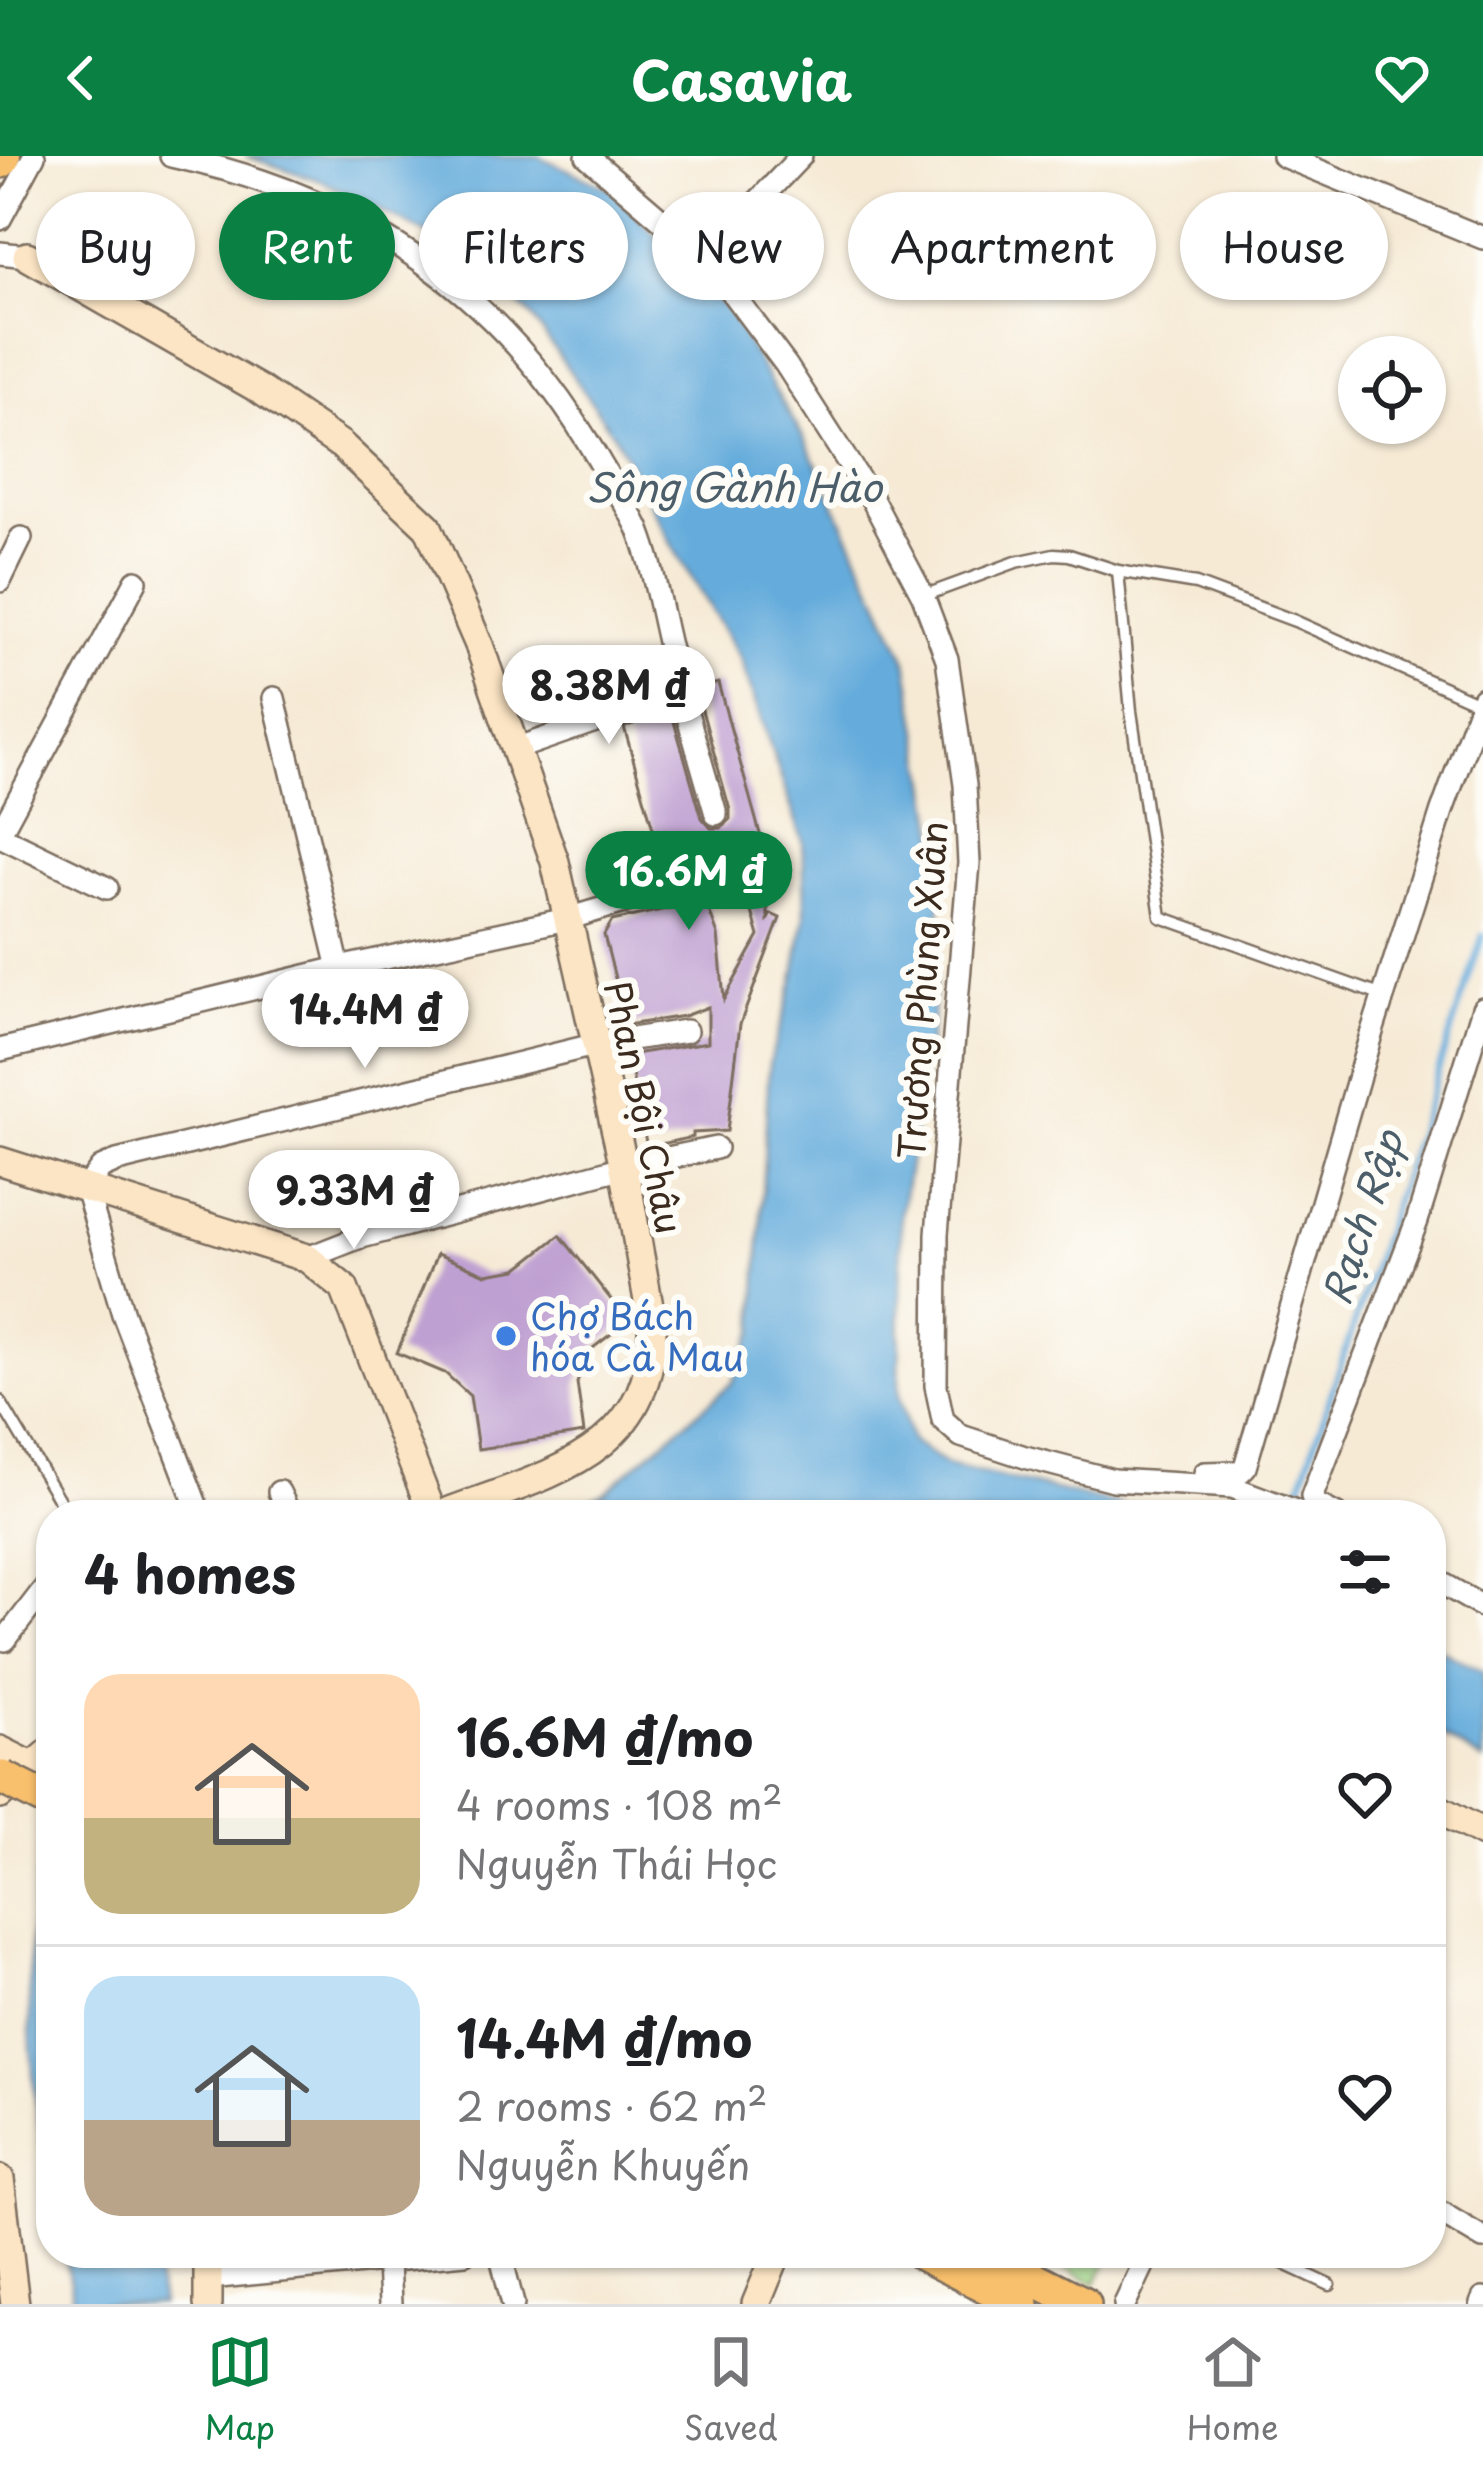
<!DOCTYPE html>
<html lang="en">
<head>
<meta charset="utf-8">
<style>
  body { margin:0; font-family:"Playpen Sans",sans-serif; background:#f6f6f6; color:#202124; height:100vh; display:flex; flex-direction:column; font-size:45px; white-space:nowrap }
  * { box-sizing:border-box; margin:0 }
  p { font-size:39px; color:#757577 }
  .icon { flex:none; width:66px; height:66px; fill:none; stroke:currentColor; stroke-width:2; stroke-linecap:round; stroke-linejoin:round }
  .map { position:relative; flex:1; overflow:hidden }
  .sheet { position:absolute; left:36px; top:1344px; width:1410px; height:768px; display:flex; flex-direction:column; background:#fff; border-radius:48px; box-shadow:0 3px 9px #0004 }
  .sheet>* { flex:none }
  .hud { position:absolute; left:36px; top:36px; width:1413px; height:108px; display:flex; gap:24px }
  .tools { position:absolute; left:1338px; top:180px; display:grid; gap:24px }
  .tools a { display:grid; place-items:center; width:108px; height:108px; border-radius:50%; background:#fff; box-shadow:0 3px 9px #0004; font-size:60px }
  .price { position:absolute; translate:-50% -102px; padding:0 27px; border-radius:42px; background:#fff; color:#222; font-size:39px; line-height:78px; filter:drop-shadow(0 3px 6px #0008) }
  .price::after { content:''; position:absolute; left:50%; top:72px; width:36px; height:27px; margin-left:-18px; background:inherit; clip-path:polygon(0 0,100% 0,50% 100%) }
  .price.on { background:#0b8043; color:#fff }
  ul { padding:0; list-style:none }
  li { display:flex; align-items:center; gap:36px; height:300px; padding:0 48px }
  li+li { border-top:3px solid #e0e0e0 }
  li span { display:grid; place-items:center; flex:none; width:336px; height:240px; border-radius:36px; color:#555 }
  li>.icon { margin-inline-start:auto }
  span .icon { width:144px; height:144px; fill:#fffc; stroke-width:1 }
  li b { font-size:51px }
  h2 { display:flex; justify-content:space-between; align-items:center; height:144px; padding:0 48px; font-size:51px }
  .chip { padding:0 42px; border-radius:54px; background:#fff; box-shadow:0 3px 9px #0004; font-size:42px; line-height:108px }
  .chip.on { background:#0b8043; color:#fff }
  header { display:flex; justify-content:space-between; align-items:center; height:156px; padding:0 48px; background:#0b8043; color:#fff; font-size:54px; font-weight:700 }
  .menu { display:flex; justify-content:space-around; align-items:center; height:168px; border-top:3px solid #e0e0e0; background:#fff; font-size:33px; color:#757577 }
  .menu a { display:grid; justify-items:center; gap:6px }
  .menu .on { color:#0b8043 }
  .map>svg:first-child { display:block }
  .green { fill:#9fd485; stroke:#6d7f52; stroke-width:3 }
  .water { fill:#65acdc; stroke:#506b7d; stroke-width:3 }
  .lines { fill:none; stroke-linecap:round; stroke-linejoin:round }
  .stream { stroke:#65acdc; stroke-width:6 }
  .building { fill:#bfa0d2 }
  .lane-casing { stroke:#7c6d5e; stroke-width:15 }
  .street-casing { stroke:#7c6d5e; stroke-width:26 }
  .secondary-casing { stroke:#7c6d5e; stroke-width:32 }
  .primary-casing { stroke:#7c6d5e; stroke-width:38 }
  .highway-casing { stroke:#7c6d5e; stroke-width:40 }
  .lane { stroke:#fff; stroke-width:10 }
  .street { stroke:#fff; stroke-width:21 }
  .secondary { stroke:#fce5c4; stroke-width:27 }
  .primary { stroke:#f8bf6c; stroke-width:33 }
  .highway { stroke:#f8bf6c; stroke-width:36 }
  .primary-bridge-casing { stroke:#7c6d5e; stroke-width:38; stroke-linecap:butt }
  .primary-bridge { stroke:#f8bf6c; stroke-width:33 }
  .shop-dot { fill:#3f7fe0; stroke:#fdfcf7; stroke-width:4.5 }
  .labels { text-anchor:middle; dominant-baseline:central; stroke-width:12; stroke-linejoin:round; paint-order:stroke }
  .street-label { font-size:36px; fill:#3b2a1e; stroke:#fdfcf7 }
  .shop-label { font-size:36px; fill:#366cbe; stroke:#fdfcf7; text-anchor:start }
  .water-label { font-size:39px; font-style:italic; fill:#4c5e6a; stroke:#fdfcf7 }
</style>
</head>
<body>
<header><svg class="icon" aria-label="back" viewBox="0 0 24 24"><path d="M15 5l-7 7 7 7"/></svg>Casavia<svg class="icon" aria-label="heart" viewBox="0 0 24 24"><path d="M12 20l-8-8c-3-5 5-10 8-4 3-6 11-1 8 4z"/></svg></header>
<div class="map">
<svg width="1483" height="2148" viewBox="0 0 1483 2148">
  <rect width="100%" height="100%" fill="#fdfcf7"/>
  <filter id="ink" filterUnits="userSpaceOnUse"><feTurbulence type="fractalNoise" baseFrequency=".00833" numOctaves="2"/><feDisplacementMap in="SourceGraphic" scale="24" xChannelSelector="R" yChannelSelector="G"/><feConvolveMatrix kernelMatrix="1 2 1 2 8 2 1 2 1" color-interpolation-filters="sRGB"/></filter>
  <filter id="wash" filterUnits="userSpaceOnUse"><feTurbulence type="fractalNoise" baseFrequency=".004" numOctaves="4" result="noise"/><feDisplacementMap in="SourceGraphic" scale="48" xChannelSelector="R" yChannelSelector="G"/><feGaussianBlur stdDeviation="2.7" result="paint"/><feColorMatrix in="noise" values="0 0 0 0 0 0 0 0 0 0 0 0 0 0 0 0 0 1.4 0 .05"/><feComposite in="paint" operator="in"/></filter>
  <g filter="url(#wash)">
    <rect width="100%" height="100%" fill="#f6ead5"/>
    <path class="green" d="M1032 2097H1112L1096 2127Z"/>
    <path class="water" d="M245 0H538L613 34 729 157 806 286 907 505 943 713 933 862 901 1058 899 1241 912 1286 947 1309 1164 1359H553L602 1338 732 1227 755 1174 769 908 794 824 805 759 803 686 740 502 671 388 617 283 529 157 424 76 324 26Z
      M1431 1489 1483 1515V1605L1431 1573Z
      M51 1639V2037C23 1906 21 1769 51 1639Z
      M64 2097H152L161 2148H74Z"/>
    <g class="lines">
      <path class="stream" d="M1294 1350 1483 779"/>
    </g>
    <g id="blocks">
      <path class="building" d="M718 527 767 703 768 763 771 758 780 762 740 868 727 975 693 977V981L647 991 628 899 708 886V851L684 860 627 869 604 779 612 765 675 751 674 747 703 738 718 779 724 843 759 780 737 703 724 701 666 718 624 571 671 555 702 662 711 672H721L730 663V654L696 533Z
        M560 1079 628 1165 589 1195 577 1227 584 1277 478 1293 470 1240 445 1217 397 1197 437 1098 486 1118 517 1113Z"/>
    </g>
  </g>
  <g filter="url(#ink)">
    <use href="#blocks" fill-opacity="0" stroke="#7c6d5e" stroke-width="3"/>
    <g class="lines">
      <defs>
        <path id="lane" d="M1118 415 1131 555 1161 761 1383 840
          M923 440 1016 406 1054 398 1069 399 1118 415 1196 428 1295 465 1481 548
          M0 1245 68 1359
          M1261 2097 1330 2129"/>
        <path id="street" d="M171 0C359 40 502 135 598 303 611 326 628 350 639 374 653 410 660 452 669 490 683 546 700 602 716 658
          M587 0 705 101 786 209 873 345 923 440 947 503 965 629 969 707 937 1078 936 1230 943 1264 961 1280 1025 1301 1113 1324 1232 1331 1306 1359
          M1283 0 1483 82
          M0 63 34 0
          M0 97 27 100
          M705 101 801 0
          M0 425 21 382
          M274 542 339 812
          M518 592 681 535
          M0 677 136 425
          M0 680 107 732
          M0 894 339 812 567 763 728 715
          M307 1102 358 1082 624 1011 716 992
          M1205 1317 1240 1316 1245 1311 1370 882 1442 655 1483 542
          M279 1336 290 1359
          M200 1359 123 1158 86 1032 101 1012 117 1005 598 888 686 875
          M1337 1359 1314 1347 1312 1340 1417 1065 1483 852
          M1431 1421 1483 1451
          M5 1484 51 1424
          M1431 2051 1483 2082
          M500 2097 513 2148
          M388 2107 390 2148
          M209 2122 465 2097
          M1125 2148 1149 2097
          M1481 2148 1483 2143"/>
        <path id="secondary" d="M27 100 259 233 341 289 428 371 479 489 555 706 624 1011 652 1167C656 1301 542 1319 440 1359
          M0 1005 307 1102 344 1132 433 1359
          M0 1594 32 1610
          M0 1639 51 1595
          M1431 1649 1483 1677
          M0 2023 15 2148
          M208 2097V2148
          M756 2148 777 2097"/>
        <path id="primary" d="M921 2097 1022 2148
          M983 2097 1084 2148"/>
        <path id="highway" d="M0 4 2 0"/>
      </defs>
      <use href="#lane" class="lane-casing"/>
      <use href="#street" class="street-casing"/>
      <use href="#secondary" class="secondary-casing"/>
      <use href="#primary" class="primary-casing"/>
      <use href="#highway" class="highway-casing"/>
      <use href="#lane" class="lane"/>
      <use href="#street" class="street"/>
      <use href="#secondary" class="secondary"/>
      <use href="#primary" class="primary"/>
      <use href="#highway" class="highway"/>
      <defs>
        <path id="primary-bridge" d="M3 1622 51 1646"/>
      </defs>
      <use href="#primary-bridge" class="primary-bridge-casing"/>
      <use href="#primary-bridge" class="primary-bridge"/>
    </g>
  </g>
  <circle class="shop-dot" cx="506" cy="1180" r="12"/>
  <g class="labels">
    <g class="street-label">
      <text transform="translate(921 834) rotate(-86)">Trương Phùng Xuân</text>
      <text transform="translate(645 951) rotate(78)">Phan Bội Châu</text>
    </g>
    <g class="shop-label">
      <text x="530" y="1159">Chợ Bách<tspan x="530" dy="41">hóa Cà Mau</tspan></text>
    </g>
    <g class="water-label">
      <text x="734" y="329">Sông Gành Hào</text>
      <text transform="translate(1361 1061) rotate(-72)">Rạch Rập</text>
    </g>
  </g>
</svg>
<div class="tools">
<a><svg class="icon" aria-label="locate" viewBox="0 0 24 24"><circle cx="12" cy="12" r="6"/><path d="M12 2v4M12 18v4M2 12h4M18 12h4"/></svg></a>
</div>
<b class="price" style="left:609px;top:591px">8.38M ₫</b>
<b class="price on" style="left:689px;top:777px">16.6M ₫</b>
<b class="price" style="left:365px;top:915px">14.4M ₫</b>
<b class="price" style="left:354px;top:1096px">9.33M ₫</b>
<div class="hud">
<a class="chip">Buy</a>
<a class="chip on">Rent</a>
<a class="chip">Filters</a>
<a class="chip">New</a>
<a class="chip">Apartment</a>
<a class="chip">House</a>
</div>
<section class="sheet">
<h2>4 homes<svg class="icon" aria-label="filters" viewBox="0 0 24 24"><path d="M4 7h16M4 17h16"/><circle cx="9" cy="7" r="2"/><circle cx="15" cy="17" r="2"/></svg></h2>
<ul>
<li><span style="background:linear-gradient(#ffd9b3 60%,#c2b280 0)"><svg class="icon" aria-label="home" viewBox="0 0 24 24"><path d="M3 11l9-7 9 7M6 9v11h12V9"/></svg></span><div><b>16.6M ₫/mo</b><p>4 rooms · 108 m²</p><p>Nguyễn Thái Học</p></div><svg class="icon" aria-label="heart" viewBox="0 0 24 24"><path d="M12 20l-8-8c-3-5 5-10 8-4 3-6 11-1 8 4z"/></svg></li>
<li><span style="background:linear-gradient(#bfe0f5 60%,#b9a48a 0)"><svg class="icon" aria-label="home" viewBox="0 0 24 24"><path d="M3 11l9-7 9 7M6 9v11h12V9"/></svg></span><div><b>14.4M ₫/mo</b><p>2 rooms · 62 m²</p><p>Nguyễn Khuyến</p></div><svg class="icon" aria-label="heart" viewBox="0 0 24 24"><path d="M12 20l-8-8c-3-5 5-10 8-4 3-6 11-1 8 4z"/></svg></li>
</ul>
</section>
</div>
<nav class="menu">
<a class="on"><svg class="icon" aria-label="map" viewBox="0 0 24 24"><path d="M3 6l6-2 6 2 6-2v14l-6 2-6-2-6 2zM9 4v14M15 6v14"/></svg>Map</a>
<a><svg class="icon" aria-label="saved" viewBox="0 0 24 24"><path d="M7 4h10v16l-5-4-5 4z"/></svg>Saved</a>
<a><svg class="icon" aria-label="home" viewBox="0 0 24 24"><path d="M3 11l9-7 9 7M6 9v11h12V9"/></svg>Home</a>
</nav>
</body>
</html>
